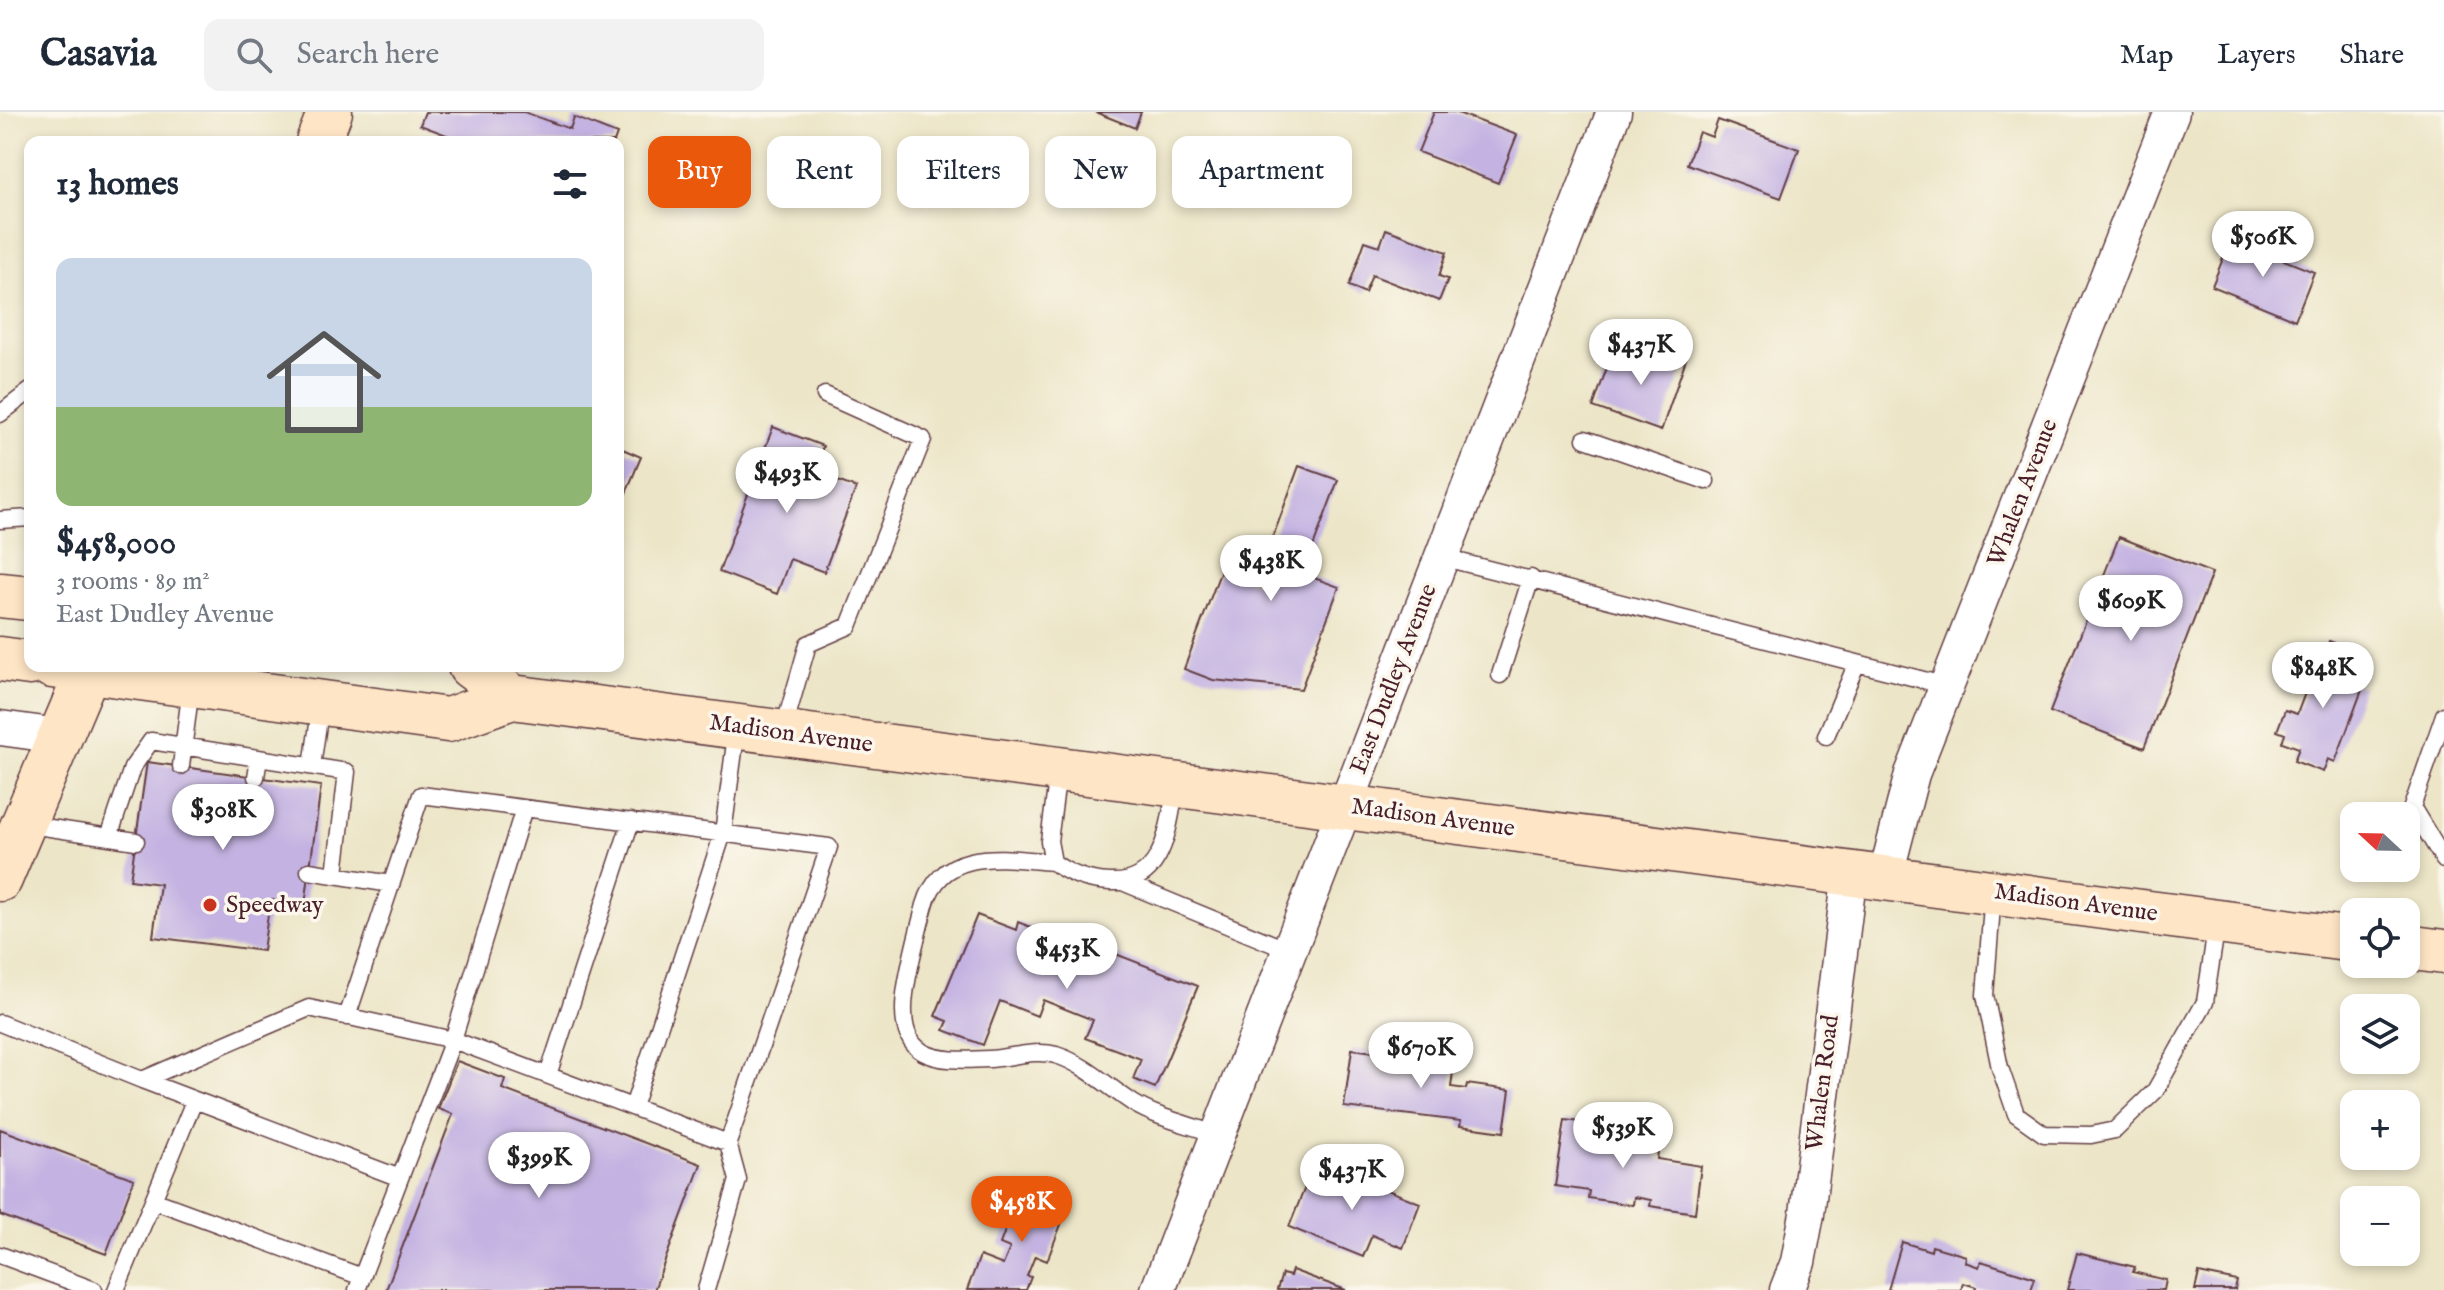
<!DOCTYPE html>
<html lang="en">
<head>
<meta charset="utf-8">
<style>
  body { margin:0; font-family:"IM FELL English",serif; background:#f2f2f3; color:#1f2937; height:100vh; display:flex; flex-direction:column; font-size:30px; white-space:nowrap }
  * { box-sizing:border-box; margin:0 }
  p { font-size:26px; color:#747a83 }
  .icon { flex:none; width:44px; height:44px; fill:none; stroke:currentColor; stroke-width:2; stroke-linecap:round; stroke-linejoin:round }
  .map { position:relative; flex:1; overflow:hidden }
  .drawer { position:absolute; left:24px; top:24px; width:600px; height:536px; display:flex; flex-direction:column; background:#fff; border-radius:16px; box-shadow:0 4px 12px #0003 }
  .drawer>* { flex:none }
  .guide { position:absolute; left:648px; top:24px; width:760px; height:72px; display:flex; gap:16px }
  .needle { width:52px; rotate:292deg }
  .fabs { position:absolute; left:2340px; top:690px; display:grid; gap:16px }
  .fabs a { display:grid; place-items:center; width:80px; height:80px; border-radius:16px; background:#fff; box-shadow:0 4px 12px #0003; font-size:40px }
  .price { position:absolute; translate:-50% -68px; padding:0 18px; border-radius:28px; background:#fff; color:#222; font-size:26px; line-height:52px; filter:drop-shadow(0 2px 4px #0008) }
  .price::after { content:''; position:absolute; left:50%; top:48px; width:24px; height:18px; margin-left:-12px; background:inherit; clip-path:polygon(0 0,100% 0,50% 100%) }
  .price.on { background:#ea580c; color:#fff }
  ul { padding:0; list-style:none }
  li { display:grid; align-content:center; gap:16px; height:424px; padding:0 32px }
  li+li { border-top:2px solid #e0e1e3 }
  li span { display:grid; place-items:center; height:248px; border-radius:16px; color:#555 }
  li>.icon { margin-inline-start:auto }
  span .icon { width:144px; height:144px; fill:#fffc; stroke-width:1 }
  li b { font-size:34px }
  h2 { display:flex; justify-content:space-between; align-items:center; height:96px; padding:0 32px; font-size:34px }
  .chip { padding:0 28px; border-radius:16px; background:#fff; box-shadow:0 4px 12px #0003; font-size:28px; line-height:72px }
  .chip.on { background:#ea580c; color:#fff }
  header { display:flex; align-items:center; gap:48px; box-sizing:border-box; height:112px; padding:0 40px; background:#fff; border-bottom:2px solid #e0e1e3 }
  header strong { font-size:38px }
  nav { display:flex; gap:44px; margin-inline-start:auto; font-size:28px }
  .search { width:560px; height:72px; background:#f2f2f3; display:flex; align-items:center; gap:20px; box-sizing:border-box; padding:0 28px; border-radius:16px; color:#747a83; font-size:30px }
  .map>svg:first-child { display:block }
  .building { fill:#c4b3e2 }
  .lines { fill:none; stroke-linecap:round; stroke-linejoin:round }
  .lane-casing { stroke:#623d42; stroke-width:19 }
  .street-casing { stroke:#623d42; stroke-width:37 }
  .secondary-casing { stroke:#623d42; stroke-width:47 }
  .lane { stroke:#fff; stroke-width:16 }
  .street { stroke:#fff; stroke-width:34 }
  .secondary { stroke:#fee5c5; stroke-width:44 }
  .poi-dot { fill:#c8321e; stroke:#fbf7ec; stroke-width:3 }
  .labels { text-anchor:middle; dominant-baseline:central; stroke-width:7; stroke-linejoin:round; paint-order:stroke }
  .street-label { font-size:24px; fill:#4a1f2b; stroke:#fbf7ec }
  .poi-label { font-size:24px; fill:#4a1f2b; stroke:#fbf7ec; text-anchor:start }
</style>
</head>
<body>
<header>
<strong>Casavia</strong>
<div class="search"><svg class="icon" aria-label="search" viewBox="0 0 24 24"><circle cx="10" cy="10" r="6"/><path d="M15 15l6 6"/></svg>Search here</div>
<nav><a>Map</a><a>Layers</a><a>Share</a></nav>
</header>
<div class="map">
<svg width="2444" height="1178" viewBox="0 0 2444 1178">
  <rect width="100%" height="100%" fill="#fbf7ec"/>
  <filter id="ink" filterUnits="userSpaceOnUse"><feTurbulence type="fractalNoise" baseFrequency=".0125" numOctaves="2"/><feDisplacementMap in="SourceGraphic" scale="16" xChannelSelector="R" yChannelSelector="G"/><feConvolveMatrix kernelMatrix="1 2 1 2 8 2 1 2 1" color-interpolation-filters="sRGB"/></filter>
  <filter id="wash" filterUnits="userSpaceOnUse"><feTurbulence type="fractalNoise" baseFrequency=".006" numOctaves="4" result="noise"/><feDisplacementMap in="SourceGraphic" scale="32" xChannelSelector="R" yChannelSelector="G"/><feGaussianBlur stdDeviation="1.8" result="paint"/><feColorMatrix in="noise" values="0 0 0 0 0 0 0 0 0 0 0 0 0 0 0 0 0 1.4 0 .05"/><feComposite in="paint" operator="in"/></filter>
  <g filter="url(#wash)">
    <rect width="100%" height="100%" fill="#ece5c7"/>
    <g id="blocks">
      <path class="building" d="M425 0H524L570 17 574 5 617 22 614 30H465L420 13Z
        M1095 0H1141L1135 16Z
        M1434 0H1455L1517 23 1498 71 1418 40Z
        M1718 8 1799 37 1781 86 1687 52 1699 20 1712 25Z
        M1386 117 1447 140 1439 164 1448 167 1439 189 1372 163 1365 181 1349 174 1365 129 1380 134Z
        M2231 127 2314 160 2295 208 2212 174Z
        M1631 232 1686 247 1661 319 1593 295 1609 250 1623 255Z
        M773 315 823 334 814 360 856 376 824 460 790 447 777 482 719 460Z
        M618 335 641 345 618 400Z
        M1299 354 1338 368 1303 462 1339 475 1301 577 1213 568 1184 557 1221 458 1256 471Z
        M2119 425 2212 461 2144 636 2050 600Z
        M2329 529 2356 539 2345 569 2363 575 2335 650 2328 647 2323 660 2294 649 2299 636 2282 630 2285 622 2277 619 2285 598 2297 602 2319 544 2323 546Z
        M147 650 321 674 305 793 270 788 263 839 153 825 160 772 130 768Z
        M977 803 1016 818 1018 810 1064 828 1067 823 1198 874 1155 976 1133 967 1141 947 1085 926 1093 908 1043 888 1037 904 1000 889 983 933 944 918 948 909 935 904Z
        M1397 935 1420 938 1419 947 1454 952 1451 975 1466 977 1467 972 1510 978 1504 1020 1460 1014 1461 1009 1344 995 1352 937 1395 943Z
        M457 949 505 967 502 977 701 1052 654 1178H386L453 1002 438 997Z
        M1565 1008 1619 1015 1618 1019 1629 1021 1627 1036 1658 1040 1657 1047 1701 1054 1695 1101 1650 1094 1651 1088 1634 1085 1633 1093 1588 1086 1589 1079 1555 1074Z
        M0 1017 134 1067 106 1142 0 1103Z
        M1325 1053 1420 1091 1403 1136 1372 1123 1363 1145 1289 1115 1310 1063 1319 1067Z
        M1021 1076 1068 1094 1047 1149 1035 1144 1027 1164 1031 1165 1026 1178H967L980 1144 1003 1153 1010 1136 1000 1132Z
        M1902 1130 1931 1139 1932 1134 1966 1144 1965 1150 1979 1155 1981 1149 2035 1166 2031 1178H1975L1976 1175 1963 1171 1961 1178H1888Z
        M2077 1141 2135 1155 2133 1160 2166 1168 2164 1178H2067Z
        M1292 1158 1346 1178H1277L1282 1162 1290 1164Z
        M2199 1161 2237 1169 2235 1178H2195Z"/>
    </g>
  </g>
  <g filter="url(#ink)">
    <use href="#blocks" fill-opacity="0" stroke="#623d42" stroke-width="2"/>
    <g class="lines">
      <defs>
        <path id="lane" d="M0 302 30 279
          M1585 327 1706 369
          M0 408 30 406
          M1441 445 1947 574
          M1500 563 1531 466
          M2444 603 2412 695 2444 748
          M783 619 808 532 849 514 923 327 825 283
          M1826 624 1856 553
          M181 654 191 575
          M312 654 321 592
          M1058 660 1049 729 1053 750C1070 763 1088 769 1110 770 1165 773 1168 715 1176 674
          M256 665 259 646
          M24 712 136 729
          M109 725 132 656 151 629 347 660 335 762
          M1053 750C1003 746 942 734 925 793 917 823 909 852 905 882 897 948 934 950 989 947 1010 946 1035 937 1056 943 1085 952 1108 975 1133 991 1157 1006 1191 1013 1218 1023
          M309 759 391 772
          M1125 771 1290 839
          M1993 781 1985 883 2000 956 2016 1002 2044 1022 2091 1023 2115 1018 2155 979 2205 890 2217 811
          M347 905 421 683 829 735 728 1031 453 928 524 696
          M0 911 142 968 309 896 453 928 357 1178
          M548 963 631 709
          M142 968 400 1066
          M633 995 723 721 737 616
          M153 1088 362 1165
          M0 1143 94 1178
          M116 1178 194 989
          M706 1178 738 1068 728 1031"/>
        <path id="street" d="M0 616 59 624
          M1885 766 1912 662 2172 0
          M1158 1178 1614 0
          M1787 1178 1798 1150 1807 1102 1850 761"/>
        <path id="secondary" d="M318 30 330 0
          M0 483 30 486
          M0 547 30 551
          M52 554 448 608 512 585 2354 828
          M470 554 512 585
          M0 767 90 554
          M2406 835 2444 840"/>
      </defs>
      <use href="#lane" class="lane-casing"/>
      <use href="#street" class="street-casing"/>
      <use href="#secondary" class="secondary-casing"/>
      <use href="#lane" class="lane"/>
      <use href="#street" class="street"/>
      <use href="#secondary" class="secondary"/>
    </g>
  </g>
  <circle class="poi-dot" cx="210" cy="793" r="8"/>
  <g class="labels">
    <g class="street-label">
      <text transform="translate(2023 381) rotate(-69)">Whalen Avenue</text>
      <text transform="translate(1394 567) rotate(-69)">East Dudley Avenue</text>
      <text transform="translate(791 622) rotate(8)">Madison Avenue</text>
      <text transform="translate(1433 706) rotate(8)">Madison Avenue</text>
      <text transform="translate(2076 791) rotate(8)">Madison Avenue</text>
      <text transform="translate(1823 971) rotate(-83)">Whalen Road</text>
    </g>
    <g class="poi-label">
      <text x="226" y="793">Speedway</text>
    </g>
  </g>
</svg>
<div class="fabs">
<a><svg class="needle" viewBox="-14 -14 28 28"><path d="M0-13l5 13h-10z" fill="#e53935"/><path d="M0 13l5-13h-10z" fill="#747a83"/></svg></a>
<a><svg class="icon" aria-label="locate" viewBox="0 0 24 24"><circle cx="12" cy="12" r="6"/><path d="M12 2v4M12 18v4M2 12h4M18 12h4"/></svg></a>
<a><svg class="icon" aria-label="layers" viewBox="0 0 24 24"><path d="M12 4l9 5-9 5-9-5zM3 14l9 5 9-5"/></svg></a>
<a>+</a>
<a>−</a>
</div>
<b class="price" style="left:2263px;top:167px">$506K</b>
<b class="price" style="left:1641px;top:275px">$437K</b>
<b class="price" style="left:787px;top:403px">$493K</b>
<b class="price" style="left:1271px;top:491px">$438K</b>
<b class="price" style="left:2131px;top:531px">$609K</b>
<b class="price" style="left:2323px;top:598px">$848K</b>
<b class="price" style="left:223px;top:740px">$308K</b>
<b class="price" style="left:1067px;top:879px">$453K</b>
<b class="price" style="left:1421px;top:978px">$670K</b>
<b class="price" style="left:1623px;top:1058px">$539K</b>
<b class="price" style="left:539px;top:1088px">$399K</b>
<b class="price" style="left:1352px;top:1100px">$437K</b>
<b class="price on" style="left:1022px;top:1132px">$458K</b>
<div class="guide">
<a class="chip on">Buy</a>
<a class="chip">Rent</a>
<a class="chip">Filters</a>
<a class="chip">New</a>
<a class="chip">Apartment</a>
</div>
<section class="drawer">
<h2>13 homes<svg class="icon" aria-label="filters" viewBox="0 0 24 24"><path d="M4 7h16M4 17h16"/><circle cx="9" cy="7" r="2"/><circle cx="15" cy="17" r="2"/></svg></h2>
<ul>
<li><span style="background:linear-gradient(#c9d6e8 60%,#8fb573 0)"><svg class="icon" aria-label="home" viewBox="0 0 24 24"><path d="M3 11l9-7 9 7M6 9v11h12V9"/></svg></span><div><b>$458,000</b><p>3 rooms · 89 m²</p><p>East Dudley Avenue</p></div></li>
</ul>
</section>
</div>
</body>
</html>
